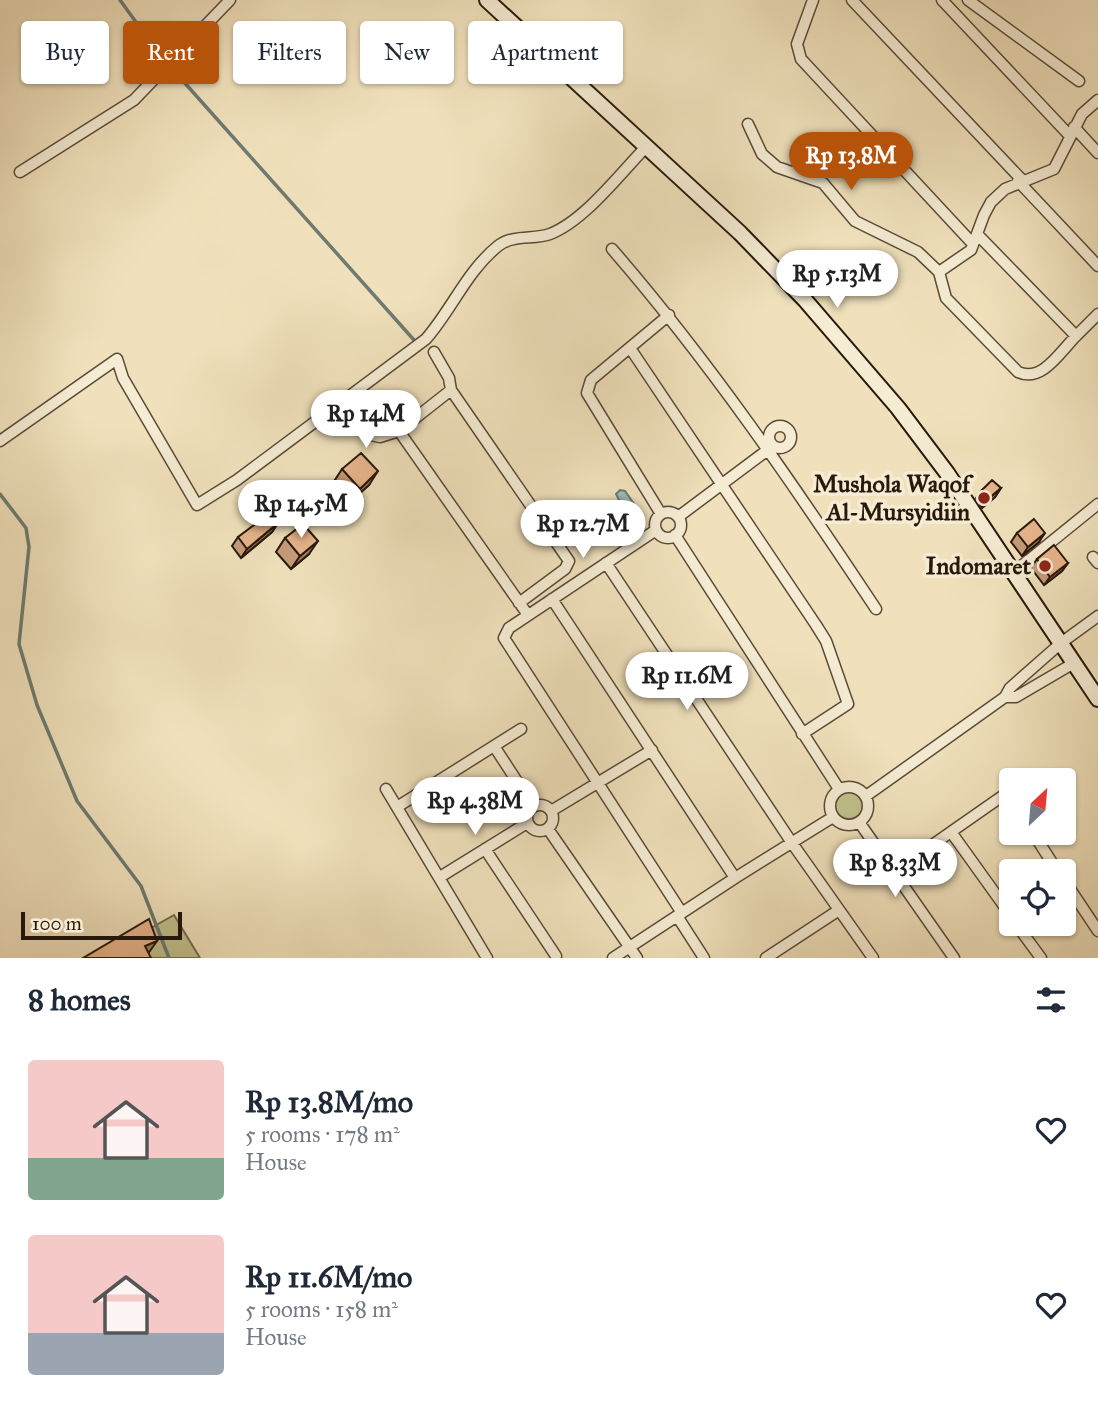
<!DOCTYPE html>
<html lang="en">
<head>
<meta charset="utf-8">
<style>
  body { margin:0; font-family:"IM FELL Great Primer",serif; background:#f2f2f3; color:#1f2937; height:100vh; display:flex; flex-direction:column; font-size:26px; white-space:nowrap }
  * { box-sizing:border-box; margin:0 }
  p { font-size:23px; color:#747a83 }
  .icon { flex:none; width:38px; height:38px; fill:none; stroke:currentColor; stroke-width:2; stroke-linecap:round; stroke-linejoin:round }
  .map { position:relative; height:958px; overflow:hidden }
  .details { display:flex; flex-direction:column; background:#fff; flex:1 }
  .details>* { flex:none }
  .banner { position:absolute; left:21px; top:21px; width:700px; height:63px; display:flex; gap:14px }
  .needle { width:46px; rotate:26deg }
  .tools { position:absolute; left:999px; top:768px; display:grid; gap:14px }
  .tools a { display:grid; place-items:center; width:77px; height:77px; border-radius:7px; background:#fff; box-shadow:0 2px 5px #0004; font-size:35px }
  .scale { position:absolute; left:21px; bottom:18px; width:161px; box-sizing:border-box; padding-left:7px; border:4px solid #28190c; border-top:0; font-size:19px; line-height:24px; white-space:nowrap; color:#28190c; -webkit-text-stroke:5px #f5ecd3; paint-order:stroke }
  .price { position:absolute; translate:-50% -60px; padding:0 16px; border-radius:24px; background:#fff; color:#222; font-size:23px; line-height:46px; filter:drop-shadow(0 2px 4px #0008) }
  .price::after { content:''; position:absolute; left:50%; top:42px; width:21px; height:16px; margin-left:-10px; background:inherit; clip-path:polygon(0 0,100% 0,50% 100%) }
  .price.selected { background:#b45309; color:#fff }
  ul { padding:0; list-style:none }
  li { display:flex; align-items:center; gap:21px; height:175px; padding:0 28px }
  li span { display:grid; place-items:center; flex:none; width:196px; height:140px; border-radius:7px; color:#555 }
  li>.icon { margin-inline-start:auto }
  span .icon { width:84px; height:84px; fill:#fffc; stroke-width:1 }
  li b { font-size:30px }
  h2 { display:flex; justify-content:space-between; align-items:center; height:84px; padding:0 28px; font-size:30px }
  .pill { padding:0 24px; border-radius:7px; background:#fff; box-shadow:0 2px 5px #0004; font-size:24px; line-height:63px }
  .pill.selected { background:#b45309; color:#fff }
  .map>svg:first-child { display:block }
  .green { fill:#c0c18c; stroke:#746d4c; stroke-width:2 }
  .water { fill:#9bbcb6; stroke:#6d7b72; stroke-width:2 }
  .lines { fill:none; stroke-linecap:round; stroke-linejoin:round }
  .stream { stroke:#6d7b72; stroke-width:3.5 }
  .street-casing { stroke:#5a4b38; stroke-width:13 }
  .secondary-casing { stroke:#28190c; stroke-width:18 }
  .street { stroke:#f5ecd3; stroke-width:10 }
  .secondary { stroke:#f5ecd3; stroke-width:14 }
  .wall { fill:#c79b78; stroke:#28190c; stroke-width:2 }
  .shaded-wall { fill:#a27e61; stroke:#28190c; stroke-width:2 }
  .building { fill:#e7b48b; stroke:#28190c; stroke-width:2 }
  .poi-dot { fill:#8f2418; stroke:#f5ecd3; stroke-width:2.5 }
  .labels { text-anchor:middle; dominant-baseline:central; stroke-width:7; stroke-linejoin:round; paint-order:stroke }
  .poi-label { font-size:24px; font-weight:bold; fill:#28190c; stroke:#f5ecd3; text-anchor:end }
</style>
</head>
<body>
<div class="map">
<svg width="1098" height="958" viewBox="0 0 1098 958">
  <rect width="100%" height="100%" fill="#f0e1bc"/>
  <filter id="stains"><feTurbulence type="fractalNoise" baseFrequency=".00286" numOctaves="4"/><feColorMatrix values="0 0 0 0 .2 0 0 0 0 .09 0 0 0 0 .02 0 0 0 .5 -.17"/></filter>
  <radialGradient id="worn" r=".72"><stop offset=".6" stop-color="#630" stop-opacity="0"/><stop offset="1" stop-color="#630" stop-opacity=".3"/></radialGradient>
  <path class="green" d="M835 805a14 14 0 1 1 28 0a14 14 0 1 1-28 0Z
    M174 915 200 958H144L137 936Z"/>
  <path class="water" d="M620 490 625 491 639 511C637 528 625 536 609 536L600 529 625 512 616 494Z"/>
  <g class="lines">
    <path class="stream" d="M120 0 159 54 414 340
      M0 494 26 528 29 547 19 644 37 705 77 801 141 886 169 958"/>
    <defs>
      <path id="street" d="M813 0 797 44 801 59 973 244
        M852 0 1023 181
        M942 0 1070 136
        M968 0 1079 81
        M748 124 762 154 777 167 823 183 855 221 918 252 939 272 946 298 1018 372C1042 383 1060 352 1076 336
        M1074 127 1098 153
        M20 172 134 100 230 0
        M1018 181 1098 266
        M977 234 1076 336 1098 314
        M612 249C710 362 793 484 876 609
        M939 272 971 250 984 215 991 202 1005 189 1054 169 1082 114 1098 100
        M630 348 816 625 826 641 848 704 802 734
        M434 352 449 378 451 390 569 561 565 569 519 603
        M349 413 371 435 380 437 399 431 451 390
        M769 437a11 11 0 1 1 22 0a11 11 0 1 1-22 0Z
        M399 431 528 615
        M0 441 117 359 123 378 197 505 237 480 426 339C452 309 467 271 498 246 513 234 534 240 550 234 584 221 620 174 645 148
        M655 525a13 13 0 1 1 26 0a13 13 0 1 1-26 0Z
        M661 514 587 393 591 380 669 315
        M678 517 773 446
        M656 530 509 628 504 638 682 913
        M675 535 839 789
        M1093 557 1098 563
        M606 563 792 843 873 958
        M1014 572 1098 504
        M552 599 735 878 833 817
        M1005 697H1016L1074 663
        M494 746 533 806
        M830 806a19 19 0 1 1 38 0a19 19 0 1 1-38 0Z
        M386 789 487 958
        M866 796 1005 697 1010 688 1061 643 1098 616
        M527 818a13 13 0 1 1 26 0a13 13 0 1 1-26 0Z
        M397 807 521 729
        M551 811 652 750
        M859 822 954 958
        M548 829 637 958
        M951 832 1012 917
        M1033 833 1058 872
        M485 849 556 956
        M895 871 1001 797 1012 801
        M440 877 527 823
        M1064 880 1098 931
        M677 916 704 958
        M1016 924 1041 958
        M613 958 735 878
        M766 958 839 910"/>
      <path id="secondary" d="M487 0 740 233 805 300 898 408 947 473 1098 699"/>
    </defs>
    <use href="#street" class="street-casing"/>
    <use href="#secondary" class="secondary-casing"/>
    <use href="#street" class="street"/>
    <use href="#secondary" class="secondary"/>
  </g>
  <path class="wall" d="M342 469 369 485 350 502 333 483Z
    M1001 488 995 497 982 508 976 498 982 490Z
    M278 523 272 532 241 558 232 546 238 537Z
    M1017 533 1039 542 1022 556 1011 542Z
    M285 538 309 554 291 569 276 552Z
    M1037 559 1068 563 1062 571 1044 585 1031 568Z"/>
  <path class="shaded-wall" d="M378 471 369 485 350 502 360 489Z
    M1001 488 995 497 982 508 988 499Z
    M278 523 272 532 241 558 247 549Z
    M1045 533 1039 542 1022 556 1028 547Z
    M318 541 309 554 291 569 300 556Z
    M1068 563 1062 571 1044 585 1050 577Z
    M157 941 145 958V946Z"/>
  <path class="building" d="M361 453 378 471 360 489 342 469Z
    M992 480 1001 488 988 499 982 490Z
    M270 513 278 523 247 549 238 537Z
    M1034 519 1045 533 1028 547 1017 533Z
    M303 524 318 541 300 556 285 538Z
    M1054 545 1068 563 1050 577 1037 559Z
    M149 919 157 941 145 946 151 958H83Z"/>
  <g class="poi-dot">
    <circle cx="984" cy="498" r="7"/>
    <circle cx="1045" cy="566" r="7"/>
  </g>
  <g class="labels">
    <g class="poi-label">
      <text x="970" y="484">Mushola Waqof<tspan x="970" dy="28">Al-Mursyidiin</tspan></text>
      <text x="1031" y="566">Indomaret</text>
    </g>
  </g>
  <rect width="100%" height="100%" filter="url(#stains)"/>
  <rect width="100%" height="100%" fill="url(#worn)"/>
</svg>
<div class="tools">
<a><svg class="needle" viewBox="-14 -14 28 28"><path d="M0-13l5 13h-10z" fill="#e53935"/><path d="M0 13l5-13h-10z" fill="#747a83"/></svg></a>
<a><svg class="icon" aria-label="locate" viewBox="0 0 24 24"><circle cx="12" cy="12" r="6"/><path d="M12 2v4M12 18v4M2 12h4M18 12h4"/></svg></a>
</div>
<div class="scale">100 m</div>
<b class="price selected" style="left:851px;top:192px">Rp 13.8M</b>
<b class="price" style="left:837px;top:310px">Rp 5.13M</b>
<b class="price" style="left:366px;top:450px">Rp 14M</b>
<b class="price" style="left:301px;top:540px">Rp 14.5M</b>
<b class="price" style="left:583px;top:560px">Rp 12.7M</b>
<b class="price" style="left:687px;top:712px">Rp 11.6M</b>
<b class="price" style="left:475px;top:837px">Rp 4.38M</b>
<b class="price" style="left:895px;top:899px">Rp 8.33M</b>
<div class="banner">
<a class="pill">Buy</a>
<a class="pill selected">Rent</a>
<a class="pill">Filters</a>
<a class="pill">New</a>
<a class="pill">Apartment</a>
</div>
</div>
<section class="details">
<h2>8 homes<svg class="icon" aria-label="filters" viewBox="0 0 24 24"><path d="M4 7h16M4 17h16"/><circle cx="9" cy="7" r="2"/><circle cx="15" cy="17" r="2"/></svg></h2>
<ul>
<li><span style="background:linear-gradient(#f6c9c9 70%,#7fa58c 0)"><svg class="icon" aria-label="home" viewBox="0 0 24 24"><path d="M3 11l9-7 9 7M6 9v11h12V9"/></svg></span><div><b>Rp 13.8M/mo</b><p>5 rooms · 178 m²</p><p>House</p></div><svg class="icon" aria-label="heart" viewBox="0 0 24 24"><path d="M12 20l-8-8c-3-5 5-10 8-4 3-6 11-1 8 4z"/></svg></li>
<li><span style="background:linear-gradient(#f6c9c9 70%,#9aa5b1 0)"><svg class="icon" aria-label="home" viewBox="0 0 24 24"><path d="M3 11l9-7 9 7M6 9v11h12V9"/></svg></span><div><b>Rp 11.6M/mo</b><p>5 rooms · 158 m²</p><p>House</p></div><svg class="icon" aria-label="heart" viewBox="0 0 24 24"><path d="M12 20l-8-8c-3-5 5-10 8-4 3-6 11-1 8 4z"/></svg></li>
</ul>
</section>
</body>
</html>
